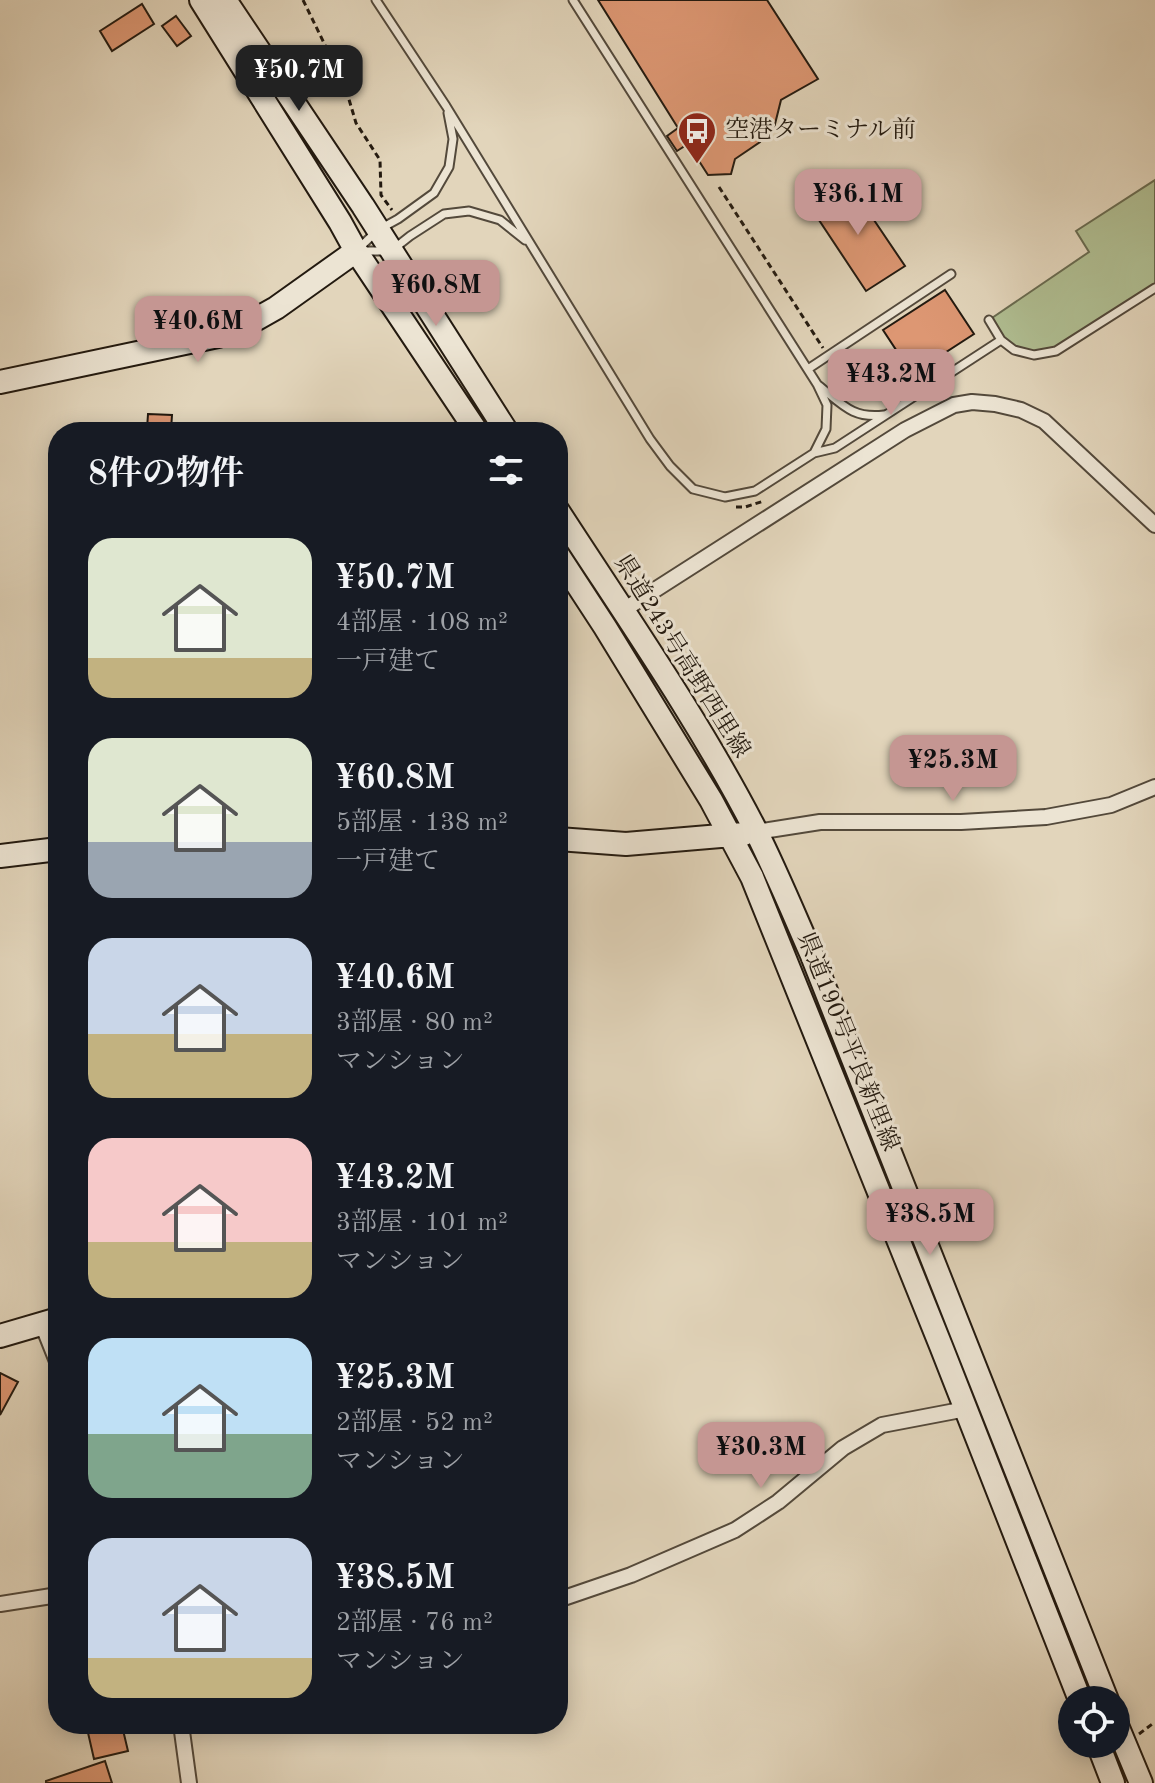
<!DOCTYPE html>
<html lang="ja">
<head>
<meta charset="utf-8">
<style>
  body { margin:0; font-family:"Old Standard TT","Noto Serif JP",serif; background:#20242c; color:#f1f3f6; height:100vh; display:flex; flex-direction:column; font-size:30px; white-space:nowrap }
  * { box-sizing:border-box; margin:0 }
  p { font-size:26px; color:#9ea1a6 }
  .icon { flex:none; width:44px; height:44px; fill:none; stroke:currentColor; stroke-width:2; stroke-linecap:round; stroke-linejoin:round }
  .map { position:relative; flex:1; overflow:hidden }
  .side { position:absolute; left:48px; top:422px; width:520px; height:1312px; display:flex; flex-direction:column; background:#171b24; border-radius:32px; box-shadow:0 4px 20px #0003 }
  .side>* { flex:none }
  .fabs { position:absolute; left:1058px; top:1686px; display:grid; gap:16px }
  .fabs a { display:grid; place-items:center; width:72px; height:72px; border-radius:50%; background:#171b24; box-shadow:0 4px 20px #0003; font-size:40px }
  .price { position:absolute; translate:-50% -68px; padding:0 18px; border-radius:16px; background:#c59692; color:#111; font-size:26px; line-height:52px; filter:drop-shadow(0 2px 4px #0008) }
  .price::after { content:''; position:absolute; left:50%; top:48px; width:24px; height:18px; margin-left:-12px; background:inherit; clip-path:polygon(0 0,100% 0,50% 100%) }
  .price.on { background:#222; color:#fff }
  ul { padding:0; list-style:none }
  li { display:flex; align-items:center; gap:24px; height:200px; padding:0 40px }
  li span { display:grid; place-items:center; flex:none; width:224px; height:160px; border-radius:24px; color:#555 }
  li>.icon { margin-inline-start:auto }
  span .icon { width:96px; height:96px; fill:#fffc; stroke-width:1 }
  li b { font-size:34px }
  h2 { display:flex; justify-content:space-between; align-items:center; height:96px; padding:0 40px; font-size:34px }
  .map>svg:first-child { display:block }
  .green { fill:#b0be92; stroke:#6a6c51; stroke-width:2 }
  .building { fill:#dd9773; stroke:#231a10; stroke-width:2 }
  .lines { fill:none; stroke-linecap:round; stroke-linejoin:round }
  .lane-casing { stroke:#53493b; stroke-width:11 }
  .street-casing { stroke:#53493b; stroke-width:18 }
  .secondary-casing { stroke:#231a10; stroke-width:26 }
  .path { stroke:#231a10; stroke-width:3; stroke-dasharray:6 4; stroke-linecap:butt }
  .lane { stroke:#ece4d3; stroke-width:7 }
  .street { stroke:#ece4d3; stroke-width:14 }
  .secondary { stroke:#ece4d3; stroke-width:22 }
  .labels { text-anchor:middle; dominant-baseline:central; stroke-width:6; stroke-linejoin:round; paint-order:stroke }
  .poi-label { font-size:24px; fill:#231a10; stroke:#ece4d3; text-anchor:start }
  .street-label { font-size:24px; fill:#231a10; stroke:#ece4d3 }
</style>
</head>
<body>
<div class="map">
<svg width="1155" height="1783" viewBox="0 0 1155 1783">
  <rect width="100%" height="100%" fill="#e2d5bb"/>
  <filter id="stains"><feTurbulence type="fractalNoise" baseFrequency=".0025" numOctaves="4"/><feColorMatrix values="0 0 0 0 .2 0 0 0 0 .09 0 0 0 0 .02 0 0 0 .5 -.17"/></filter>
  <radialGradient id="worn" r=".72"><stop offset=".6" stop-color="#630" stop-opacity="0"/><stop offset="1" stop-color="#630" stop-opacity=".3"/></radialGradient>
  <path class="green" d="M1155 180V288L1056 351 1034 355 1014 350 1001 340 989 320 1089 252 1076 231Z"/>
  <path class="building" d="M598 0H767L818 79 781 100 774 128 756 130 760 142 735 159 731 174 708 175 688 144 677 151 667 136 678 128Z
    M142 4 154 24 112 51 100 31Z
    M176 16 191 36 177 46 162 26Z
    M849 183 905 266 866 291 811 208Z
    M945 290 974 334 912 374 883 330Z
    M148 414 172 415 171 430 147 429Z
    M0 1373 18 1382 0 1415Z
    M86 1724H113L115 1732 123 1730 128 1751 94 1759Z
    M105 1761 112 1783H46V1781Z"/>
  <g class="lines">
    <defs>
      <path id="lane" d="M376 0 446 106 650 439 670 466 693 489 725 497 755 491 814 453 826 429 827 405 817 384 573 0
        M358 249 378 230 398 219 434 193 449 167 453 139 448 113
        M361 251H391L410 236 444 214 469 211 500 220 525 240
        M989 320 1001 340 1014 350 1034 355 1056 351 1155 288
        M808 369 951 274
        M818 385C842 404 852 419 884 415
        M814 453 835 448 1001 340"/>
      <path id="street" d="M622 611 905 430 954 405 972 402 995 404 1021 410 1044 421 1155 525
        M757 832 820 822H961L1046 817 1111 805 1155 787
        M42 1324 58 1364
        M558 1600 631 1575 735 1530 778 1502 843 1448 882 1425 966 1409
        M0 1604 58 1595
        M181 1724 189 1783"/>
      <path id="secondary" d="M201 0 340 222 356 251 477 432
        M225 0 363 206 507 432
        M0 382 218 336 253 321 276 308 356 251
        M558 511C626 616 699 720 756 831 776 871 793 912 811 953L1107 1700
        M558 555 605 627 711 800 752 877 941 1346 1080 1700
        M558 839 626 844 744 834
        M0 856 58 849
        M0 1336 58 1319
        M1116 1723 1141 1783
        M1098 1744 1113 1783"/>
    </defs>
    <use href="#lane" class="lane-casing"/>
    <use href="#street" class="street-casing"/>
    <use href="#secondary" class="secondary-casing"/>
    <path class="path" d="M303 0 345 86 356 123 380 160 381 195 392 210
      M719 187 823 348
      M834 365 856 399
      M736 507H745L764 501
      M1139 1734 1155 1722"/>
    <use href="#lane" class="lane"/>
    <use href="#street" class="street"/>
    <use href="#secondary" class="secondary"/>
  </g>
  <defs>
    <symbol id="bus-pin" viewBox="-11 -11 22 30"><path d="M0 17L-7.5 6A9.5 9.5 0 1 1 7.5 6Z" fill="#8f2418" stroke="#ece4d3"/><path d="M-5-6H5V4H4V6H2V4H-2V6H-4V4H-5ZM-3.5-4V0h7V-4ZM-3.5 1.2v1.5H-2V1.2ZM2 1.2v1.5H3.5V1.2Z" fill="#fff"/></symbol>
  </defs>
  <g fill-rule="evenodd">
    <use href="#bus-pin" x="675" y="109" width="44" height="60"/>
  </g>
  <g class="labels">
    <g class="poi-label">
      <text x="725" y="131">空港ターミナル前</text>
    </g>
    <g class="street-label">
      <text transform="translate(681 657) rotate(58)">県道243号高野西里線</text>
      <text transform="translate(847 1042) rotate(68)">県道190号平良新里線</text>
    </g>
  </g>
  <rect width="100%" height="100%" filter="url(#stains)"/>
  <rect width="100%" height="100%" fill="url(#worn)"/>
</svg>
<div class="fabs">
<a><svg class="icon" aria-label="locate" viewBox="0 0 24 24"><circle cx="12" cy="12" r="6"/><path d="M12 2v4M12 18v4M2 12h4M18 12h4"/></svg></a>
</div>
<b class="price on" style="left:299px;top:113px">¥50.7M</b>
<b class="price" style="left:858px;top:237px">¥36.1M</b>
<b class="price" style="left:436px;top:328px">¥60.8M</b>
<b class="price" style="left:198px;top:364px">¥40.6M</b>
<b class="price" style="left:891px;top:417px">¥43.2M</b>
<b class="price" style="left:953px;top:803px">¥25.3M</b>
<b class="price" style="left:930px;top:1257px">¥38.5M</b>
<b class="price" style="left:761px;top:1490px">¥30.3M</b>
<section class="side">
<h2>8件の物件<svg class="icon" aria-label="filters" viewBox="0 0 24 24"><path d="M4 7h16M4 17h16"/><circle cx="9" cy="7" r="2"/><circle cx="15" cy="17" r="2"/></svg></h2>
<ul>
<li><span style="background:linear-gradient(#dfe7d0 75%,#c2b280 0)"><svg class="icon" aria-label="home" viewBox="0 0 24 24"><path d="M3 11l9-7 9 7M6 9v11h12V9"/></svg></span><div><b>¥50.7M</b><p>4部屋 · 108 m²</p><p>一戸建て</p></div></li>
<li><span style="background:linear-gradient(#dfe7d0 65%,#9aa5b1 0)"><svg class="icon" aria-label="home" viewBox="0 0 24 24"><path d="M3 11l9-7 9 7M6 9v11h12V9"/></svg></span><div><b>¥60.8M</b><p>5部屋 · 138 m²</p><p>一戸建て</p></div></li>
<li><span style="background:linear-gradient(#c9d6e8 60%,#c2b280 0)"><svg class="icon" aria-label="home" viewBox="0 0 24 24"><path d="M3 11l9-7 9 7M6 9v11h12V9"/></svg></span><div><b>¥40.6M</b><p>3部屋 · 80 m²</p><p>マンション</p></div></li>
<li><span style="background:linear-gradient(#f6c9c9 65%,#c2b280 0)"><svg class="icon" aria-label="home" viewBox="0 0 24 24"><path d="M3 11l9-7 9 7M6 9v11h12V9"/></svg></span><div><b>¥43.2M</b><p>3部屋 · 101 m²</p><p>マンション</p></div></li>
<li><span style="background:linear-gradient(#bfe0f5 60%,#7fa58c 0)"><svg class="icon" aria-label="home" viewBox="0 0 24 24"><path d="M3 11l9-7 9 7M6 9v11h12V9"/></svg></span><div><b>¥25.3M</b><p>2部屋 · 52 m²</p><p>マンション</p></div></li>
<li><span style="background:linear-gradient(#c9d6e8 75%,#c2b280 0)"><svg class="icon" aria-label="home" viewBox="0 0 24 24"><path d="M3 11l9-7 9 7M6 9v11h12V9"/></svg></span><div><b>¥38.5M</b><p>2部屋 · 76 m²</p><p>マンション</p></div></li>
</ul>
</section>
</div>
</body>
</html>
